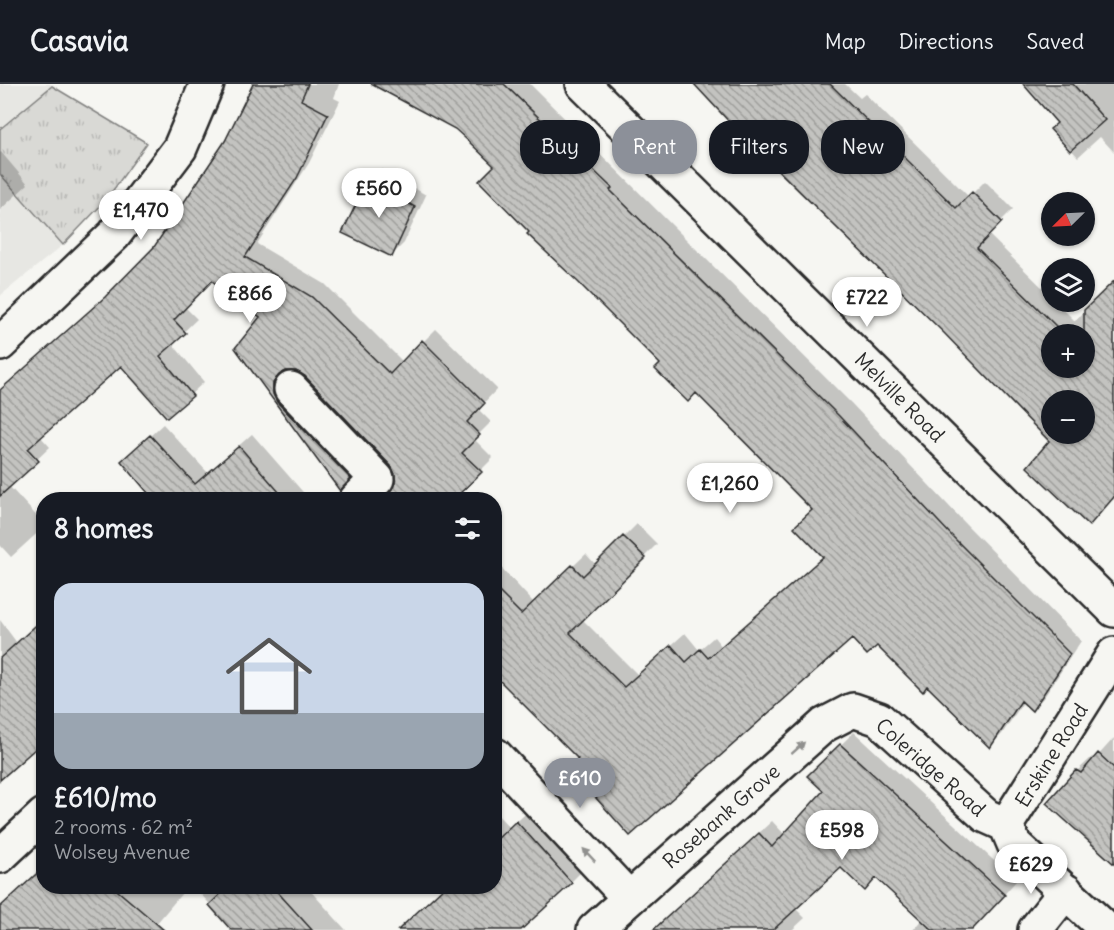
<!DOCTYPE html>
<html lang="en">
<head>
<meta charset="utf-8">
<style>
  body { margin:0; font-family:Delius,sans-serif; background:#20242c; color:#f1f3f6; height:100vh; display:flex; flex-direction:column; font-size:22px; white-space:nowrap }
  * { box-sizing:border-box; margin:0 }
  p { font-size:20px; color:#9ea1a6 }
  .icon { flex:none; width:33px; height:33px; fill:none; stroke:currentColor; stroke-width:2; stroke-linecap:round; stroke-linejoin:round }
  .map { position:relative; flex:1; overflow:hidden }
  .sheet { position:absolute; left:36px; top:408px; width:466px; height:402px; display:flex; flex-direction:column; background:#171b24; border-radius:24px; box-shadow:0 2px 4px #0004 }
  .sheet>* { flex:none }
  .hud { position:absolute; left:520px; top:36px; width:502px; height:54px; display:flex; gap:12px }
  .needle { width:39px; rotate:246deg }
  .controls { position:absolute; left:1041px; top:108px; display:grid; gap:12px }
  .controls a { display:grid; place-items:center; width:54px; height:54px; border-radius:50%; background:#171b24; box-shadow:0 2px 4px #0004; font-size:30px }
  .price { position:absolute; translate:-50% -51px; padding:0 14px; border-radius:21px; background:#fff; color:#222; font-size:20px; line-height:39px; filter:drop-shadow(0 2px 3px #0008) }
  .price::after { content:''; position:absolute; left:50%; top:36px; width:18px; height:14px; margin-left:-9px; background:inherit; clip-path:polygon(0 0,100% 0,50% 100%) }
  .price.current { background:#8c9099; color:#fff }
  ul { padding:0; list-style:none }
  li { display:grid; align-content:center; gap:12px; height:318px; padding:0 18px }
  li span { display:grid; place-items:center; height:186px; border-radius:18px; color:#555 }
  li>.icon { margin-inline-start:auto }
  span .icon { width:108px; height:108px; fill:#fffc; stroke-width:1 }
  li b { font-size:26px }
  h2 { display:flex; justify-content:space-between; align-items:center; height:72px; padding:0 18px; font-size:26px }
  .tag { padding:0 21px; border-radius:24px; background:#171b24; box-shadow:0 2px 4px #0004; font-size:21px; line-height:54px }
  .tag.current { background:#8c9099; color:#fff }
  header { display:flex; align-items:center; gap:36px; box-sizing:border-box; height:84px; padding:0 30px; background:#171b24; border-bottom:2px solid #363941 }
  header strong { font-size:28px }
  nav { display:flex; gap:33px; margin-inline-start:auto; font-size:21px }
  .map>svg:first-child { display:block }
  .built { fill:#e7e7e3 }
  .park { fill:url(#park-tufts); stroke:#828280; stroke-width:1.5 }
  .shadow { fill:#0003; fill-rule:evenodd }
  .building { fill:url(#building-back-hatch); stroke:#2b2b2b; stroke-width:1.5; fill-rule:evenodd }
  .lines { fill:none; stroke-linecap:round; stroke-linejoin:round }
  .street-casing { stroke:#2b2b2b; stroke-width:38 }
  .street { stroke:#f6f6f2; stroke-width:33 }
  .oneway { fill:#90908e }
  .labels { text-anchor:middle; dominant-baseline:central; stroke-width:4.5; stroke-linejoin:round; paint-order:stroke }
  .street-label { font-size:20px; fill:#2b2b2b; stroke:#f6f6f2 }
</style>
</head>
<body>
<header>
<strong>Casavia</strong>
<nav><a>Map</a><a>Directions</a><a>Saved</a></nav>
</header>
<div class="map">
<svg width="1114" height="846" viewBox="0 0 1114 846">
  <defs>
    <pattern id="park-tufts" width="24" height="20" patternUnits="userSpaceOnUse" patternTransform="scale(1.5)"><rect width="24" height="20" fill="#d9d9d5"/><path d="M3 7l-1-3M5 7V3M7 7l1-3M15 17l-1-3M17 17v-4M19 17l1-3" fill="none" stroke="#babab7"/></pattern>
    <pattern id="building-back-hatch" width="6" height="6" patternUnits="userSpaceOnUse" patternTransform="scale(1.5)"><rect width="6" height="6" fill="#c3c3c0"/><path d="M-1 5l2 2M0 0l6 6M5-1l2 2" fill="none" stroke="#9f9f9c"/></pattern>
  </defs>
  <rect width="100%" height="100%" fill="#f6f6f2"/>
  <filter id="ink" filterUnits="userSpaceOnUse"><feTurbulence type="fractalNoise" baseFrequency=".0167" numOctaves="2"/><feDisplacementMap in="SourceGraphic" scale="12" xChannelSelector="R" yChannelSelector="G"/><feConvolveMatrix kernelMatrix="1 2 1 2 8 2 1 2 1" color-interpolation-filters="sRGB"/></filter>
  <g filter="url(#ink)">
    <path class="built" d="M0 0H50L52 2 0 44Z
      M0 90 63 161 0 212Z"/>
    <path class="park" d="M52 2 147 59 106 116 63 161 0 90V45Z"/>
    <path class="shadow" d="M255 0H339L334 14 340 17 309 79 257 160 325 200 403 278 436 245 497 305 478 325 491 338 474 355 493 374 451 416 397 400V391L392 382 305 291 296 285 285 286V297L353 392 341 404 237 264 262 232 212 195 185 223 197 235 172 259 204 298 191 310 121 280 40 352 50 363 9 402 44 440V443L11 473 0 461V308L116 204 155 164 226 58Z
      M411 0H530L851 319 966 440 1081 557 1044 613 1032 625 1024 617 1002 650 990 662 928 601 877 560 852 553 602 708 580 674 495 590V477L534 519 586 470 596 481 637 440 657 460 582 535 638 591 685 549 699 566 714 553 722 563 824 472 814 425 696 307 662 280 531 148 496 82Z
      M696 0H845L860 14 865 10 969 113 985 97 1013 125 988 150 1052 213V218H1056L1075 237 1114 199V416L1051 357 945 248ZM1052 250H1084V284H1052ZM1052 316H1084V350H1052Z
      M1024 0H1114V68L1100 53 1078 73 1052 45 1059 38Z
      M1 68 28 100 0 126V69Z
      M382 85 426 111 404 159 392 171 370 97Z
      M163 340 208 389 252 350 309 415 156 416 136 365Z
      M0 536 17 559 0 694Z
      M854 648 1016 797 986 831 962 846H913L922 835 877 793 841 782 795 824 805 834 792 846H653L772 737 785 751 825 707 809 692Z
      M1114 654V778L1077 687 1092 673 1095 675Z
      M535 721 589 780 571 798 519 846H398L495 802V728L510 744Z
      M44 783V802H188L151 846H0V823Z
      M193 802H306L346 846H234Z"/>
    <path class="building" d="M253 0H308L301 16 328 30 297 94 245 173 312 213 390 290 422 256 485 319 467 338 480 351 462 369 482 388 453 416H383L395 399V390L391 382 305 292 296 287H286L279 291 273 299V310L277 318 351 395 340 407 235 264 260 233 212 197 174 236 186 249 160 272 193 312 167 334 121 282 28 365 39 377 0 412V306L105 213 154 163 225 57Z
      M371 0H504L612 104 610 106 839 332 953 453 1070 570 1032 627 1021 617 990 664 927 602 923 608 877 562 867 571 852 555 630 752 595 713 600 708 574 678 578 675 495 592V504L521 530 572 481 583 492 623 452 646 474 570 549 624 603 671 561 686 578 700 565 708 574 823 473 794 443 812 426 696 309 688 318 655 285 660 280 578 198 527 150 529 148 479 97 494 82 465 54 455 45Z
      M694 0H830L956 124 972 108 1002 138 977 164 1064 250H1052V284H1084V226L1114 197V413L1089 442 1027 383 1049 357 944 249 734 43ZM1052 316H1084V350H1052Z
      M1023 0H1073L1105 36 1070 67 1050 45 1057 39Z
      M368 96 415 123 392 173 342 149Z
      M150 351 195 400 239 362 286 416H154L121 377Z
      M44 534V657L0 696V574Z
      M840 660 1005 811 972 846H932L876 794 865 807 841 784 773 846H653L759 749 772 763 823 707 807 692Z
      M1098 669 1114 684V780L1046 719 1076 686 1081 689Z
      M516 737 572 799 534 834 521 846H398L445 802H495V757Z
      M44 783V802H112L164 846H0V823Z
      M229 802H272L312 846H231L209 821Z"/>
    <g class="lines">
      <defs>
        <path id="street" d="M583 0 1114 526
          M0 260 114 151 180 64 207 0
          M291 305 377 395 356 416
          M495 671 629 814
          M1006 741 1114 570
          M0 772 44 731
          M594 846 824 641 853 626 879 635 986 732 1006 741 1014 760 1107 846
          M1035 846 1066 807"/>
      </defs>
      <use href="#street" class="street-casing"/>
      <use href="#street" class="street"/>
    </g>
    <defs><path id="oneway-solid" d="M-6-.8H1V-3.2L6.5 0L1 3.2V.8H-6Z" transform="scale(1.5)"/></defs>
    <g class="oneway">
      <use href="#oneway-solid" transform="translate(798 664) rotate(-42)"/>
      <use href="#oneway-solid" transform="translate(589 771) rotate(-133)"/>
    </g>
  </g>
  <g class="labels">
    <g class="street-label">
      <text transform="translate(900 313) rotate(45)">Melville Road</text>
      <text transform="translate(1051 671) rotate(-58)">Erskine Road</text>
      <text transform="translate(931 683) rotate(41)">Coleridge Road</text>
      <text transform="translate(721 732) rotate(-41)">Rosebank Grove</text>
    </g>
  </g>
</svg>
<div class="controls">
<a><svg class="needle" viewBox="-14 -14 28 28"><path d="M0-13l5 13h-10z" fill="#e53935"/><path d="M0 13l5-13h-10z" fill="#9ea1a6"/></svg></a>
<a><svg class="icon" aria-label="layers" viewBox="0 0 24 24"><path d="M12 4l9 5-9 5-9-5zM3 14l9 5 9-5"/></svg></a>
<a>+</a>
<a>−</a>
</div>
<b class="price" style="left:379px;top:135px">£560</b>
<b class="price" style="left:141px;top:157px">£1,470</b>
<b class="price" style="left:250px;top:240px">£866</b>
<b class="price" style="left:867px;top:244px">£722</b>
<b class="price" style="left:730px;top:430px">£1,260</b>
<b class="price current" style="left:580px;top:725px">£610</b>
<b class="price" style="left:842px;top:777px">£598</b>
<b class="price" style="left:1031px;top:811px">£629</b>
<div class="hud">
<a class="tag">Buy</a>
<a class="tag current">Rent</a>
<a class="tag">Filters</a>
<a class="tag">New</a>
</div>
<section class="sheet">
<h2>8 homes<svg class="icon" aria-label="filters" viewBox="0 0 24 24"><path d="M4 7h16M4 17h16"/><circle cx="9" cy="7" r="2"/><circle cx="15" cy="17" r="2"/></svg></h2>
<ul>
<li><span style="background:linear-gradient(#c9d6e8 70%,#9aa5b1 0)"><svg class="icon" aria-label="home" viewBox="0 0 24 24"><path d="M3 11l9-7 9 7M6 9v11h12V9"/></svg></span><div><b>£610/mo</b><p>2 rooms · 62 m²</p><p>Wolsey Avenue</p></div></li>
</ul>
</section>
</div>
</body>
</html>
